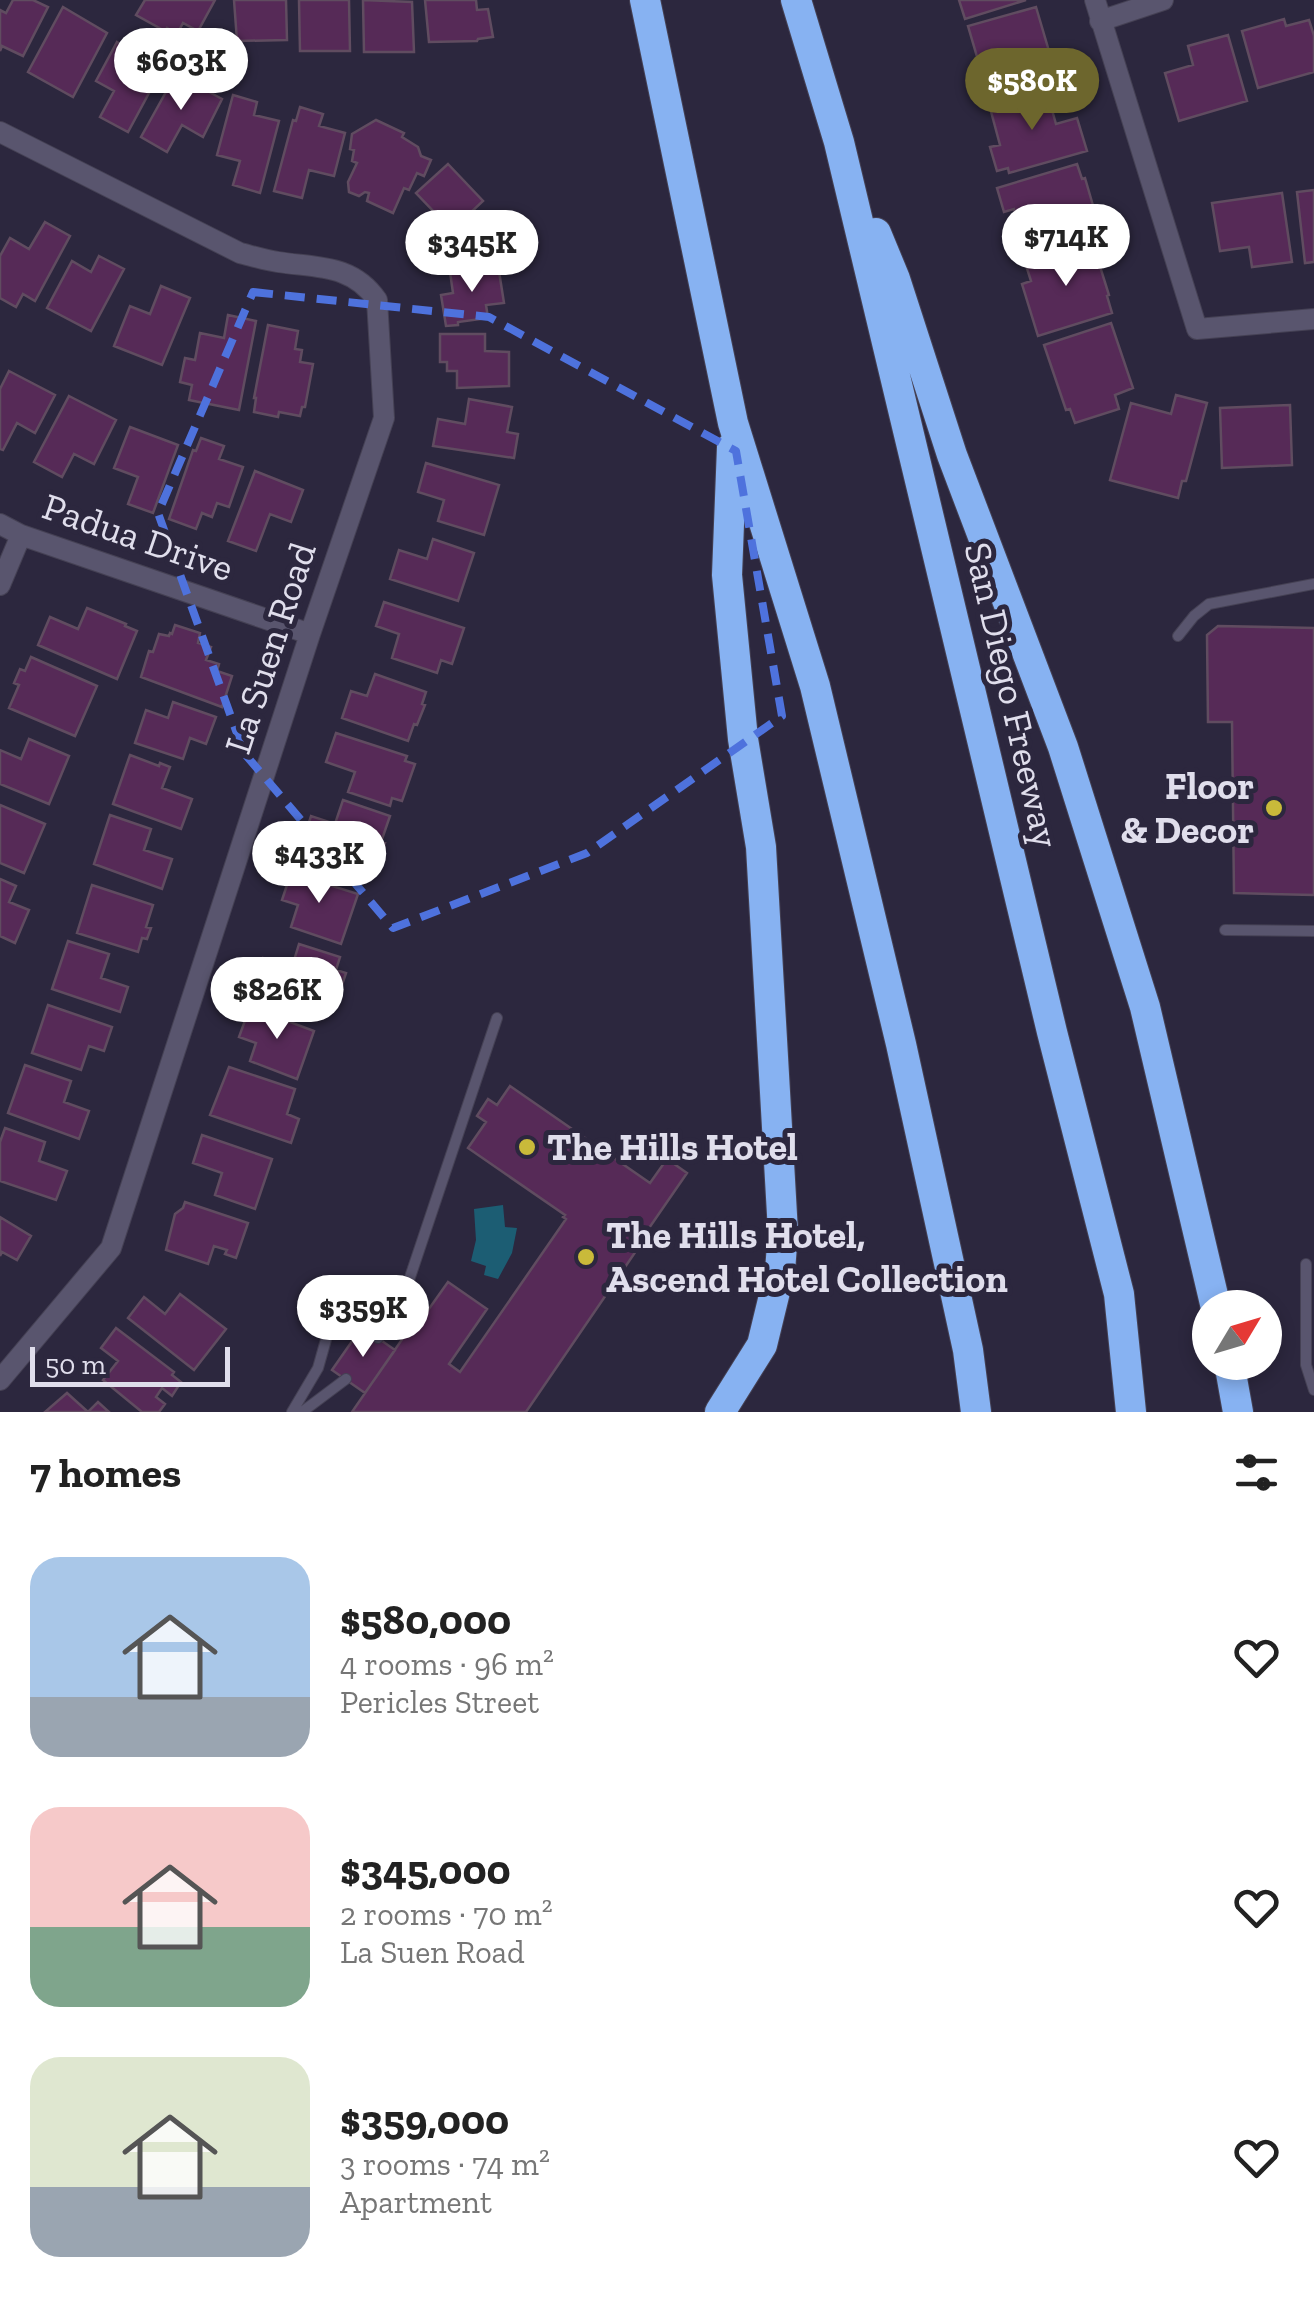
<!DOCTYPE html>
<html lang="en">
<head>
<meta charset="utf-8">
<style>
  body { margin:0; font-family:"Zilla Slab",serif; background:#f2f2f2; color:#222; height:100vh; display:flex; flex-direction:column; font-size:38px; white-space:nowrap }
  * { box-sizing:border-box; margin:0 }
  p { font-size:32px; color:#767676 }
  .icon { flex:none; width:55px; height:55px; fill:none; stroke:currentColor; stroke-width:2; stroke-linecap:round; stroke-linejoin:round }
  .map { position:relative; height:1412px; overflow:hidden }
  .sheet { display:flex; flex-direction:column; background:#fff; flex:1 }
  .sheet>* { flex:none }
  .needle { width:65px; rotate:52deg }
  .fabs { position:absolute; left:1192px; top:1290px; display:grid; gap:20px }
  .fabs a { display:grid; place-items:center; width:90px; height:90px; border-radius:50%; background:#fff; box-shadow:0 5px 15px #0003; font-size:50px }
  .scale { position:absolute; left:30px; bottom:25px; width:200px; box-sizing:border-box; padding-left:10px; border:5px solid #e0deec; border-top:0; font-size:28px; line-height:35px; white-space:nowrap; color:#e0deec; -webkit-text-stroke:8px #2c273e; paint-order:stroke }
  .price { position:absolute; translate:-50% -85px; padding:0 22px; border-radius:35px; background:#fff; color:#222; font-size:32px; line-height:65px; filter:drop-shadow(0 2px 5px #0008) }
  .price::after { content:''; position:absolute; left:50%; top:60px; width:30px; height:22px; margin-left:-15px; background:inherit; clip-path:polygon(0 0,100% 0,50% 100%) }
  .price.on { background:#6d662d; color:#fff }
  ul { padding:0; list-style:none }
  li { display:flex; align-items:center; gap:30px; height:250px; padding:0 30px }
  li span { display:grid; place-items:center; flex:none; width:280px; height:200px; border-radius:30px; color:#555 }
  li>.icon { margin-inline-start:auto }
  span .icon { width:120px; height:120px; fill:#fffc; stroke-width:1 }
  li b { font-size:42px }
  h2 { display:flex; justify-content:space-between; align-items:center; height:120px; padding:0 30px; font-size:42px }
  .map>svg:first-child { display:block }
  .water { fill:#1c5d73 }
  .building { fill:#562a57; stroke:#604c60; stroke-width:2.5 }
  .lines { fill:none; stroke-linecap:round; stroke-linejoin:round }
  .lane-casing { stroke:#454154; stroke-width:12 }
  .street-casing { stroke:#454154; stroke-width:22 }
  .highway-casing { stroke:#454154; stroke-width:32 }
  .lane { stroke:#59556e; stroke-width:10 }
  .street { stroke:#59556e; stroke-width:20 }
  .highway { stroke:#87b2f2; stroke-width:30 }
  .marked { fill:none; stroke:#4e72dd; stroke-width:8; stroke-dasharray:20 12; stroke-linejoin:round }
  .poi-dot { fill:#c9ba3a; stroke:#2c273e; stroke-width:4 }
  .labels { text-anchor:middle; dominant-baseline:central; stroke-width:10; stroke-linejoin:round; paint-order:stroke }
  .street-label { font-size:38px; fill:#e0deec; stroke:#2c273e }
  .poi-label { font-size:38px; font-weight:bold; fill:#e0deec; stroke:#2c273e; text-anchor:start }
</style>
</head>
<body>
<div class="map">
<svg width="1314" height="1412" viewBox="0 0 1314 1412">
  <rect width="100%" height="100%" fill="#2c273e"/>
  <path class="water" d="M503 1205 505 1227 517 1228 512 1253 498 1279 484 1275 486 1266 471 1261 476 1240 474 1209Z"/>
  <path class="building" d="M13 0H33L48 7 23 56 2 46 0 51V10L6 13Z
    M145 0H215L198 31 183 23 177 34 167 28 165 31 136 15Z
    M234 0H286L287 40 237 41Z
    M299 0H349L350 51H300Z
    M363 0 412 2 414 52H364Z
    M425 0H476L477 10 488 9 493 37 478 39 477 41 429 42Z
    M959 0H1026L965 19Z
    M63 7 107 33 73 97 28 72Z
    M1036 7 1056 75 988 94 968 26Z
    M1284 19 1286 26 1309 20 1314 36V72L1258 88 1242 31Z
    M1228 35 1247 101 1179 121 1165 73 1193 65 1188 46Z
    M117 42 163 67 128 132 100 117 114 91 96 81Z
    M176 74 222 99 203 137 182 125 167 152 141 137Z
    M1046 89 1056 124 1077 118 1087 151 1009 173 1008 168 997 171 990 147 1000 145 989 104Z
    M233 95 257 102 254 115 279 121 260 193 233 185 240 161 217 155Z
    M300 107 323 114 319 126 345 133 334 176 309 170 302 198 274 191 293 120 296 121Z
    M376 120 404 133 402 137 418 147 421 156 431 160 424 176 417 173 409 190 404 188 393 213 367 201 369 193 365 192 359 196 349 192 348 182 357 163 352 161 354 150 350 149 352 134Z
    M448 164 483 201 431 250 413 231 434 212 416 193Z
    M1077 164 1082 179 1085 178 1101 233 1034 251 1028 228 1020 230 1014 209 1004 212 997 188Z
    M1314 190V262L1305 263 1297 192Z
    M1282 193 1292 262 1252 267 1249 247 1220 251 1212 203Z
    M45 222 70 236 35 301 23 294 16 307 0 298V256L10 238 29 249Z
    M1092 241 1109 295 1107 296 1112 313 1038 336 1022 284 1031 281 1025 262Z
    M99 256 124 269 91 331 47 308 72 261 91 272Z
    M498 265 504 303 486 305 488 318 458 322V325L446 326 441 295 453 293 450 272Z
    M161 286 190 298 162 365 114 346 130 306 150 314Z
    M228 315 256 321 239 410 189 400 192 385 180 382 185 358 195 360 200 333 224 338Z
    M1111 323 1133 388 1115 395 1119 409 1075 423 1070 409 1066 410 1044 345Z
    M268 325 298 331 295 349 302 350 300 362 313 364 305 407H302L300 416 279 412 278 417 254 412 256 398H254Z
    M440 334H485V351L509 352V386L457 388V371H447V362H440Z
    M9 371 55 395 35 433 17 423 3 450 0 449V389Z
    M1176 395 1207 403 1186 481H1182L1178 498 1110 480 1131 403 1171 414Z
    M69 396 116 420 94 464 74 454 62 477 34 462Z
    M469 399 512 407 507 432 518 434 514 458 433 446 438 419 465 424Z
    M1290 405 1292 465 1222 468 1220 408Z
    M130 427 178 445 153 513 128 504 138 477 114 468Z
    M201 438 224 446 219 459 243 467 229 507 217 503 212 517 202 513 196 529 169 519 193 450 196 451Z
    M426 463 499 485 484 535 438 521 444 500 418 492Z
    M255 471 303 490 291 522 270 514 256 551 228 541Z
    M433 539 474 553 458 601 390 579 399 550 427 559Z
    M384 602 464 628 452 664 441 660 437 673 392 658 399 634 376 626Z
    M87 608 126 624 125 626 137 631 117 679 38 645 50 617 78 629Z
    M175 625 200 633 198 643 211 647 206 660 219 664 217 671 232 676 222 707 141 677 149 651 153 652 159 634 169 636 170 633 172 634Z
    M1218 626 1314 628V895L1234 893 1232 722H1208L1207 635Z
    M31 657 97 686 75 736 9 708 19 685 14 683 20 669 25 671Z
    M375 674 426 692 422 704 425 705 417 725 414 724 408 741 342 718 351 691 367 696Z
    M173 702 216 717 206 744 190 738 183 759 135 743 146 710 168 718Z
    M336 733 407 756 405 761 415 764 402 801 392 798 390 806 348 792 355 772 326 762Z
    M29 739 69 756 49 804 0 784V750L21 759Z
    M130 755 159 766 160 763 170 767 162 788 192 799 181 829 113 804Z
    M343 800 390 816 381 842 385 843 377 869 302 844 311 816 335 824Z
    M0 805 45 824 24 873 0 863Z
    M110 815 151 829 144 850 172 859 162 889 94 864Z
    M297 868 331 880 329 885 358 894 341 944 291 927 298 905 282 900 291 873 295 874Z
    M0 879 16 886 9 902 29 910 15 943 0 936Z
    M92 885 153 905 146 927 151 928 147 939 142 938 138 952 77 933Z
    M68 941 109 954 101 978 128 987 120 1012 52 989Z
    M299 944 340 957 336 970 346 973 338 997 328 993 323 1008 254 985 263 958 292 967Z
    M48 1005 112 1027 104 1051 89 1046 81 1070 32 1053Z
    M250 1007 314 1031 297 1079 250 1061 256 1043 239 1037Z
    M25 1065 71 1081 64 1102 89 1111 79 1139 8 1113Z
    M229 1067 295 1089 287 1114 299 1119 291 1143 210 1115Z
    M510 1086 650 1183 667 1159 687 1173 647 1231 649 1232 526 1412H352L405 1335 409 1337 448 1282 487 1309 449 1364 460 1372 566 1219 563 1217 565 1215 468 1148 486 1122 477 1116 488 1099 497 1105Z
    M5 1128 45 1142 39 1161 67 1171 56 1200 0 1181V1142Z
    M202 1135 272 1159 255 1209 215 1195 222 1173 193 1163Z
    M185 1202 248 1223 236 1258 225 1254 227 1250 214 1246 208 1264 166 1250 175 1214 183 1208Z
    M0 1217 31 1236 17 1260 2 1252 0 1256Z
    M180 1294 226 1329 194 1370 128 1318 144 1297 165 1314Z
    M362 1327 395 1350 365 1393 332 1370Z
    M116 1328 174 1372 172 1375 181 1382 172 1396 162 1388 156 1397 165 1404 159 1412H142L103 1380 118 1361 101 1348Z
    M67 1393 88 1412 98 1402 109 1412H45Z"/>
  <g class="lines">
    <defs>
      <path id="lane" d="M1178 636 1194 616 1209 604 1314 584
        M1225 930 1314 931
        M1306 1264V1365L1314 1390
        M378 1338 402 1301 497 1018
        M292 1412 318 1368 338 1297 392 1315
        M302 1412 346 1379"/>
      <path id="street" d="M1095 0 1197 329 1314 319
        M1100 21 1163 0
        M0 132 240 253C252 256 265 260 278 262 317 268 352 264 377 300L384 418 310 634 111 1248 0 1380
        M0 524 21 535 310 634
        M0 585 21 535"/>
      <path id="highway" d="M645 0 733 423 815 686 901 1044 968 1350 976 1412
        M796 0 839 142 1052 1032 1119 1294 1131 1412
        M876 233 895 279 952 455 1063 747 1145 1007 1216 1308
        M1229 1362 1238 1412
        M720 1412 762 1345 780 1271 783 1232 761 847 743 739 727 575 732 447"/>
    </defs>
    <use href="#lane" class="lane-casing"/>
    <use href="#street" class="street-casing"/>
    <use href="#highway" class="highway-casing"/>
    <use href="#lane" class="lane"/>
    <use href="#street" class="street"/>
    <use href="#highway" class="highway"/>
  </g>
  <path class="marked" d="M253 292 489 317 736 451 782 716 587 853 393 928 244 753 158 513Z"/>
  <g class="poi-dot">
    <circle cx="1274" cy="808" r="10"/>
    <circle cx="527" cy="1147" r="10"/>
    <circle cx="586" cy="1257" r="10"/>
  </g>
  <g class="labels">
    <g class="street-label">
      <text transform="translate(138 537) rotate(19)">Padua Drive</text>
      <text transform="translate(270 648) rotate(-72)">La Suen Road</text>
      <text transform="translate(1012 695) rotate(77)">San Diego Freeway</text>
    </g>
    <g class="poi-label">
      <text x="1254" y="786" text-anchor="end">Floor<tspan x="1254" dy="44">&amp; Decor</tspan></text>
      <text x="547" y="1147">The Hills Hotel</text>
      <text x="606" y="1235">The Hills Hotel,<tspan x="606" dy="44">Ascend Hotel Collection</tspan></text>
    </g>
  </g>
</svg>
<div class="fabs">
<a><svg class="needle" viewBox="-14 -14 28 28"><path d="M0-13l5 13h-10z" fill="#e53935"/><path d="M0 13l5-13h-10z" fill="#767676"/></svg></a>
</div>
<div class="scale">50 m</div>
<b class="price" style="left:181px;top:113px">$603K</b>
<b class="price on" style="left:1032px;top:133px">$580K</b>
<b class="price" style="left:1066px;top:289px">$714K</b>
<b class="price" style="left:472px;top:295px">$345K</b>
<b class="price" style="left:319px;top:906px">$433K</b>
<b class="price" style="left:277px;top:1042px">$826K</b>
<b class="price" style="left:363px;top:1360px">$359K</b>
</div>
<section class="sheet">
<h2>7 homes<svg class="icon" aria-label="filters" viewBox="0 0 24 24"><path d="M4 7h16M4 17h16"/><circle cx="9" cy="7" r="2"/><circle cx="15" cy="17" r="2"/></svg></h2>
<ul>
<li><span style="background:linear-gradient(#a9c7e8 70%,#9aa5b1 0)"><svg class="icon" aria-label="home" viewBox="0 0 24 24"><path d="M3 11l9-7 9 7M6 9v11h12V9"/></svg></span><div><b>$580,000</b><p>4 rooms · 96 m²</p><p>Pericles Street</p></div><svg class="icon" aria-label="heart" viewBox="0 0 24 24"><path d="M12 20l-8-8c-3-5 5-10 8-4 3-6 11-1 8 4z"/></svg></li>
<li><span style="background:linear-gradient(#f6c9c9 60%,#7fa58c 0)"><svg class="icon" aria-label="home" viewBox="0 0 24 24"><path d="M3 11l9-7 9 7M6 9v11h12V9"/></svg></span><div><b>$345,000</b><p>2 rooms · 70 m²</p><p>La Suen Road</p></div><svg class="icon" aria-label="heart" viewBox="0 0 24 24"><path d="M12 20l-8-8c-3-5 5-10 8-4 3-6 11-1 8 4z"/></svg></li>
<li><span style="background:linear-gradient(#dfe7d0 65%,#9aa5b1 0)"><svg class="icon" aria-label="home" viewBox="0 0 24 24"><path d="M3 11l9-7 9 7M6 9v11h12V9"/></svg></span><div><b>$359,000</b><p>3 rooms · 74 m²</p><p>Apartment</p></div><svg class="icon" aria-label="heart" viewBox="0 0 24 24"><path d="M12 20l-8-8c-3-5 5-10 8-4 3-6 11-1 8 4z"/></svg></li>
</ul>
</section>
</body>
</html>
